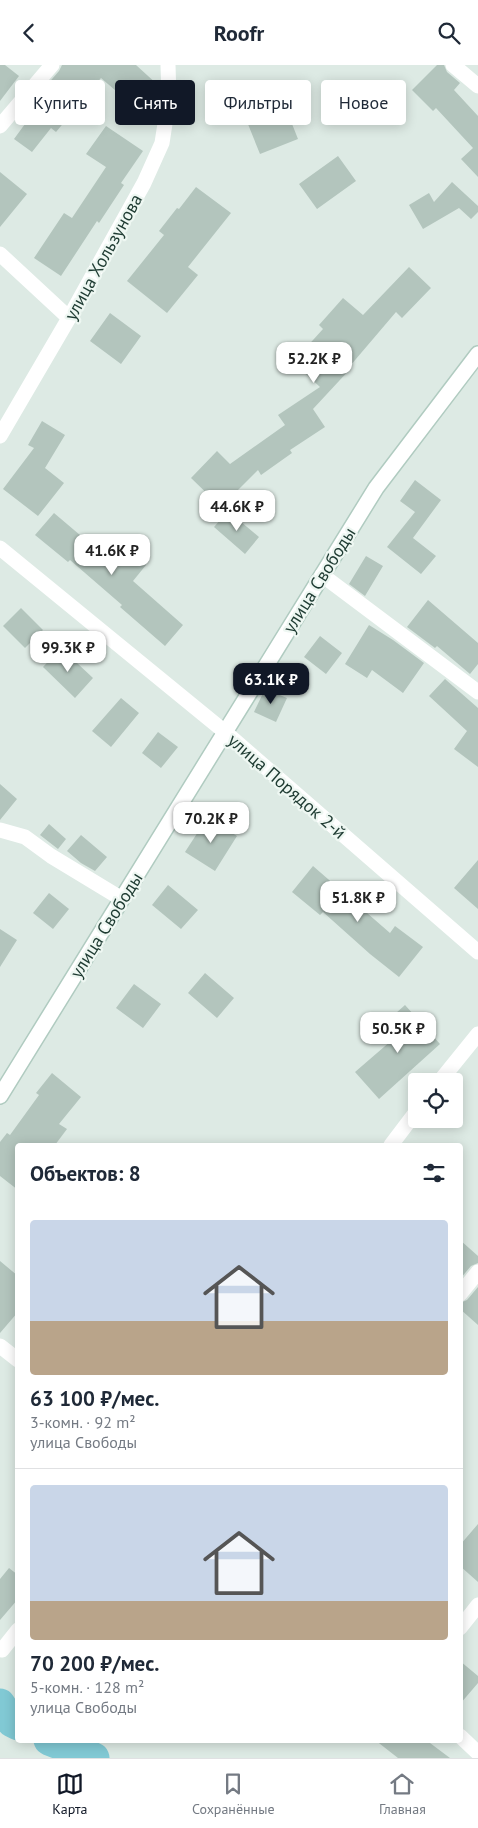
<!DOCTYPE html>
<html lang="ru">
<head>
<meta charset="utf-8">
<style>
  body { margin:0; font-family:"PT Sans",sans-serif; background:#f6f6f7; color:#1f2937; height:100vh; display:flex; flex-direction:column; font-size:19px; white-space:nowrap }
  * { box-sizing:border-box; margin:0 }
  p { font-size:16px; color:#747a83 }
  .icon { flex:none; width:28px; height:28px; fill:none; stroke:currentColor; stroke-width:2; stroke-linecap:round; stroke-linejoin:round }
  .map { position:relative; flex:1; overflow:hidden }
  .sheet { position:absolute; left:15px; top:1078px; width:448px; height:600px; display:flex; flex-direction:column; background:#fff; border-radius:5px; box-shadow:0 2px 12px #0003 }
  .sheet>* { flex:none }
  .top-card { position:absolute; left:15px; top:15px; width:449px; height:45px; display:flex; gap:10px }
  .tools { position:absolute; left:408px; top:1008px; display:grid; gap:10px }
  .tools a { display:grid; place-items:center; width:55px; height:55px; border-radius:5px; background:#fff; box-shadow:0 2px 12px #0003; font-size:25px }
  .price { position:absolute; translate:-50% -42px; padding:0 11px; border-radius:10px; background:#fff; color:#222; font-size:16px; line-height:32px; filter:drop-shadow(0 1px 2px #0008) }
  .price::after { content:''; position:absolute; left:50%; top:30px; width:15px; height:11px; margin-left:-8px; background:inherit; clip-path:polygon(0 0,100% 0,50% 100%) }
  .price.current { background:#111827; color:#fff }
  ul { padding:0; list-style:none }
  li { display:grid; align-content:center; gap:10px; height:265px; padding:0 15px }
  li+li { border-top:1px solid #e0e1e3 }
  li span { display:grid; place-items:center; height:155px; border-radius:5px; color:#555 }
  li>.icon { margin-inline-start:auto }
  span .icon { width:90px; height:90px; fill:#fffc; stroke-width:1 }
  li b { font-size:21px }
  h2 { display:flex; justify-content:space-between; align-items:center; height:60px; padding:0 15px; font-size:21px }
  .chip { padding:0 18px; border-radius:5px; background:#fff; box-shadow:0 2px 12px #0003; font-size:18px; line-height:45px }
  .chip.current { background:#111827; color:#fff }
  header { display:flex; justify-content:space-between; align-items:center; height:65px; padding:0 15px; background:#fff; font-size:22px; font-weight:700 }
  .menu { display:flex; justify-content:space-around; align-items:center; height:70px; border-top:1px solid #e0e1e3; background:#fff; font-size:14px; color:#747a83 }
  .menu a { display:grid; justify-items:center; gap:2px }
  .menu .current { color:#111827 }
  .map>svg:first-child { display:block }
  .lines { fill:none; stroke-linecap:round; stroke-linejoin:round }
  .river { stroke:#81c9d4; stroke-width:31 }
  .building { fill:#b3c5bd }
  .secondary-casing { stroke:#b0cbc0; stroke-width:18 }
  .minor { stroke:#fff; stroke-width:15 }
  .secondary { stroke:#fff; stroke-width:15 }
  .labels { text-anchor:middle; dominant-baseline:central; stroke-width:4.5; stroke-linejoin:round; paint-order:stroke }
  .street-label { font-size:18px; fill:#1e3b32; stroke:#eef7f2 }
</style>
</head>
<body>
<header><svg class="icon" aria-label="back" viewBox="0 0 24 24"><path d="M15 5l-7 7 7 7"/></svg>Roofr<svg class="icon" aria-label="search" viewBox="0 0 24 24"><circle cx="10" cy="10" r="6"/><path d="M15 15l6 6"/></svg></header>
<div class="map">
<svg width="478" height="1693" viewBox="0 0 478 1693">
  <rect width="100%" height="100%" fill="#ddeae4"/>
  <g class="lines">
    <path class="river" d="M0 1639 12 1657 18 1660
      M49 1675 94 1693"/>
  </g>
  <path class="building" d="M0 0H5L19 11 0 36Z
    M62 0H136L159 21 138 45 101 13 56 67 51 63 32 87 14 74 33 48 27 43 59 6Z
    M437 0H444L447 7 460 18 454 25 478 51V112L461 94 473 83 436 43 433 46 412 25Z
    M275 16 298 74 260 89 237 32Z
    M106 61 143 86 121 118 124 120 99 158 97 156 61 211 34 193 64 148 72 153 106 102 86 89Z
    M338 91 356 116 317 144 299 119Z
    M0 107 27 129 0 162Z
    M452 117 478 141V147L471 154 459 143 423 164 409 140 429 128 434 137Z
    M196 122 231 148 188 202 198 210 167 248 127 216 164 170 159 166 177 143 179 144Z
    M409 202 431 223 402 253 396 247 350 301 352 302 313 344 325 362 290 385 292 388 261 410 258 405 221 442 191 413 217 386 230 399 285 360 278 350 320 322 293 297 323 264 319 260 343 233 363 250Z
    M110 248 141 271 121 299 90 276Z
    M42 356 65 370 45 403 64 418 38 451 3 424 34 383 28 380Z
    M415 415 441 435 413 473 436 491 421 509 387 482 415 447 400 436Z
    M228 446 259 472 245 489 214 462Z
    M54 448 100 487 113 472 146 500 133 516 183 560 165 581 120 542 122 540 70 495 68 497 35 470Z
    M366 491 383 501 365 531 349 519Z
    M428 535 478 578V599L470 609 437 581 435 583 407 562Z
    M21 543 43 565 25 583 3 561Z
    M369 560 393 575 424 598 403 628 372 605 367 613 345 599Z
    M320 571 342 588 326 609 304 592Z
    M61 583 93 613 75 633 43 602Z
    M445 614 478 643V702L454 684 467 666 429 631Z
    M265 624 287 633 276 657 254 647Z
    M121 633 139 648 111 682 92 666Z
    M158 667 178 682 161 703 142 688Z
    M0 719 17 734 0 755Z
    M207 753 237 771 215 806 185 787Z
    M49 759 66 774 58 784 40 770Z
    M81 770 107 792 95 806 81 798 67 786Z
    M478 795V844L454 823Z
    M313 801 390 868 395 861 423 882 399 912 370 889 323 847 320 850 292 827Z
    M168 820 198 845 181 864 152 840Z
    M49 828 69 844 53 864 33 848Z
    M0 864 17 875 0 902Z
    M205 908 234 933 217 953 188 928Z
    M134 919 161 939 143 963 116 943Z
    M405 940 440 979 379 1034 355 1007 399 969 387 956Z
    M52 1008 81 1032 59 1059 67 1064 55 1080H18V1125L0 1111V1077L7 1068 10 1070 39 1030 36 1028Z
    M460 1175 478 1191V1198L471 1201 460 1214Z
    M0 1196 18 1211V1247L0 1268Z
    M478 1222V1260L460 1244V1238L467 1235Z
    M478 1459V1517L460 1501V1480Z
    M9 1503 18 1510V1534L0 1555V1514Z
    M460 1596 478 1611V1618L460 1639Z
    M375 1675H426L450 1693H398Z"/>
  <g class="lines">
    <defs>
      <path id="secondary" d="M0 1031 376 423 478 289"/>
    </defs>
    <use href="#secondary" class="secondary-casing"/>
    <path class="minor" d="M453 0 478 21
      M0 61 52 0
      M0 189 69 253
      M0 371 69 253 144 118 162 78 169 33 168 0
      M0 483 225 667 478 887
      M322 510 478 627
      M0 765 25 772 51 791 122 834
      M440 1016 478 969
      M391 1080 416 1047
      M460 1229 478 1207
      M0 1281 18 1295
      M460 1563 478 1540
      M2 1585 18 1565
      M460 1671 478 1688"/>
    <use href="#secondary" class="secondary"/>
  </g>
  <g class="labels">
    <g class="street-label">
      <text transform="translate(103 192) rotate(-61)">улица Хользунова</text>
      <text transform="translate(319 515) rotate(-58)">улица Свободы</text>
      <text transform="translate(287 721) rotate(41)">улица Порядок 2-й</text>
      <text transform="translate(106 860) rotate(-58)">улица Свободы</text>
    </g>
  </g>
</svg>
<div class="tools">
<a><svg class="icon" aria-label="locate" viewBox="0 0 24 24"><circle cx="12" cy="12" r="6"/><path d="M12 2v4M12 18v4M2 12h4M18 12h4"/></svg></a>
</div>
<b class="price" style="left:314px;top:319px">52.2K ₽</b>
<b class="price" style="left:237px;top:467px">44.6K ₽</b>
<b class="price" style="left:112px;top:511px">41.6K ₽</b>
<b class="price" style="left:68px;top:608px">99.3K ₽</b>
<b class="price current" style="left:271px;top:640px">63.1K ₽</b>
<b class="price" style="left:211px;top:779px">70.2K ₽</b>
<b class="price" style="left:358px;top:858px">51.8K ₽</b>
<b class="price" style="left:398px;top:989px">50.5K ₽</b>
<div class="top-card">
<a class="chip">Купить</a>
<a class="chip current">Снять</a>
<a class="chip">Фильтры</a>
<a class="chip">Новое</a>
</div>
<section class="sheet">
<h2>Объектов: 8<svg class="icon" aria-label="filters" viewBox="0 0 24 24"><path d="M4 7h16M4 17h16"/><circle cx="9" cy="7" r="2"/><circle cx="15" cy="17" r="2"/></svg></h2>
<ul>
<li><span style="background:linear-gradient(#c9d6e8 65%,#b9a48a 0)"><svg class="icon" aria-label="home" viewBox="0 0 24 24"><path d="M3 11l9-7 9 7M6 9v11h12V9"/></svg></span><div><b>63 100 ₽/мес.</b><p>3-комн. · 92 m²</p><p>улица Свободы</p></div></li>
<li><span style="background:linear-gradient(#c9d6e8 75%,#b9a48a 0)"><svg class="icon" aria-label="home" viewBox="0 0 24 24"><path d="M3 11l9-7 9 7M6 9v11h12V9"/></svg></span><div><b>70 200 ₽/мес.</b><p>5-комн. · 128 m²</p><p>улица Свободы</p></div></li>
</ul>
</section>
</div>
<nav class="menu">
<a class="current"><svg class="icon" aria-label="map" viewBox="0 0 24 24"><path d="M3 6l6-2 6 2 6-2v14l-6 2-6-2-6 2zM9 4v14M15 6v14"/></svg>Карта</a>
<a><svg class="icon" aria-label="saved" viewBox="0 0 24 24"><path d="M7 4h10v16l-5-4-5 4z"/></svg>Сохранённые</a>
<a><svg class="icon" aria-label="home" viewBox="0 0 24 24"><path d="M3 11l9-7 9 7M6 9v11h12V9"/></svg>Главная</a>
</nav>
</body>
</html>
